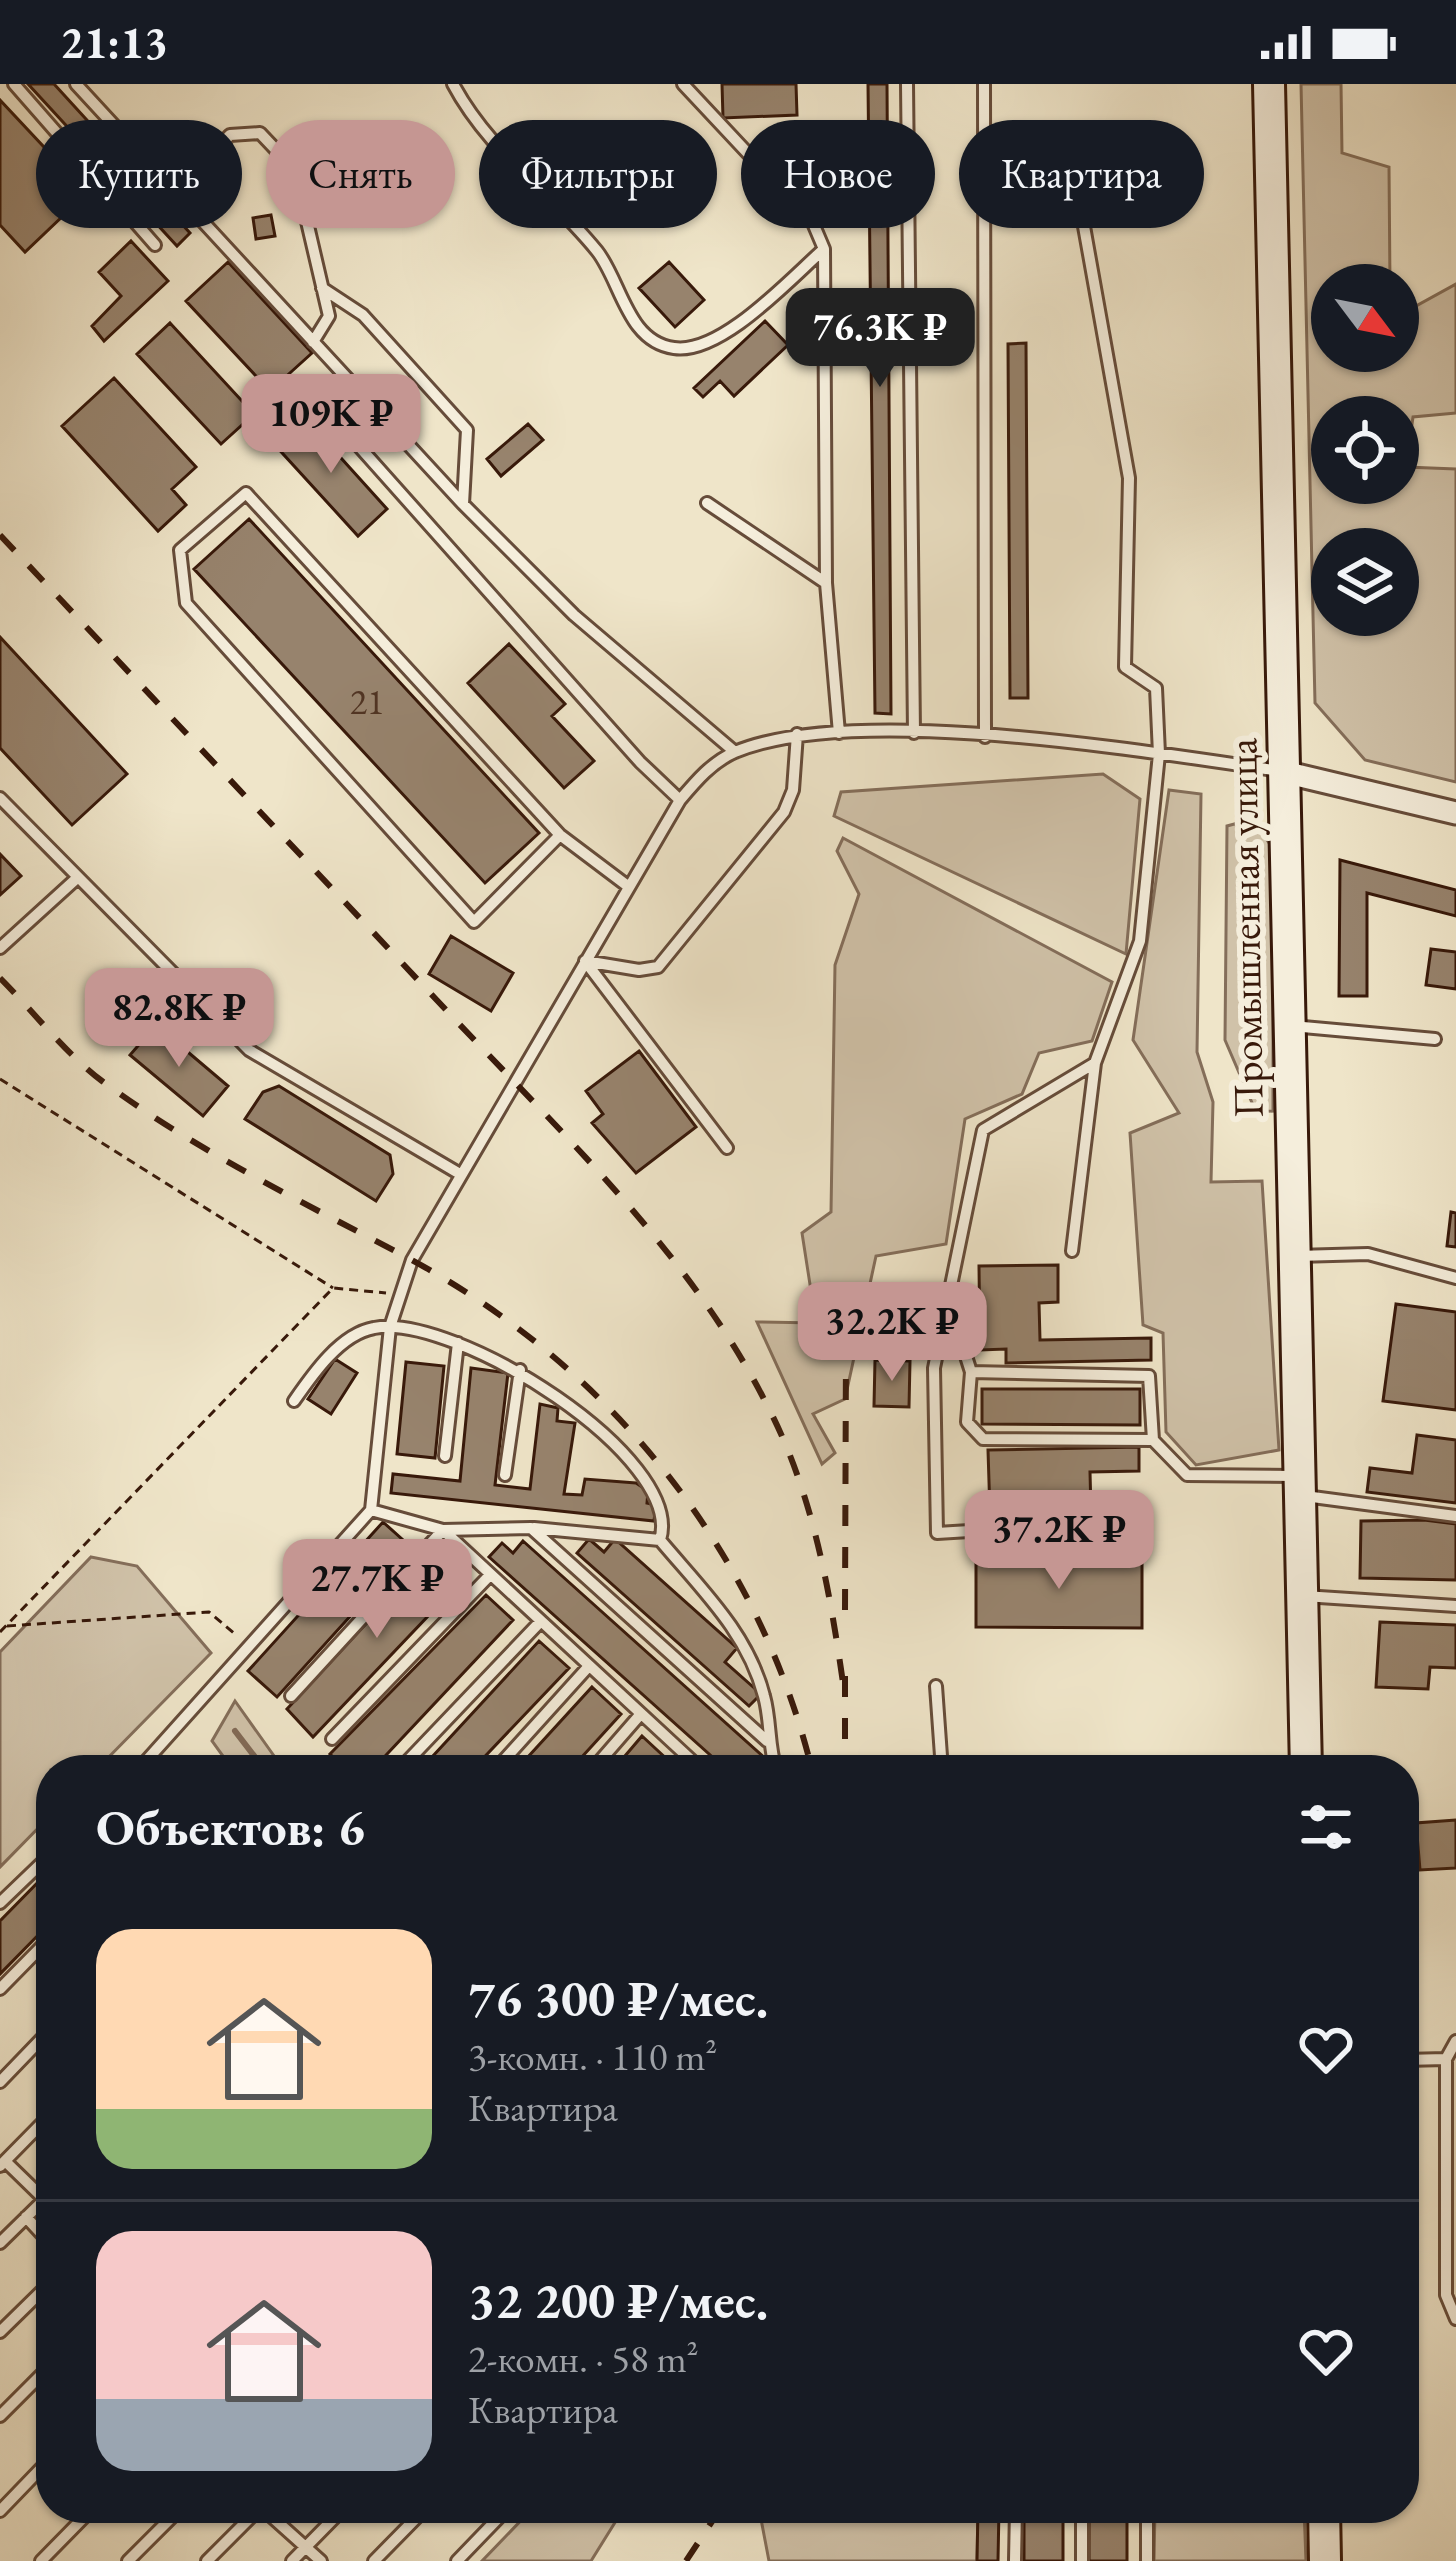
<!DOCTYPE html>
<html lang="ru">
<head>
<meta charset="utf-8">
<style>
  body { margin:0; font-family:"EB Garamond",serif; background:#20242c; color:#f1f3f6; height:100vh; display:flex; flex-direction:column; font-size:45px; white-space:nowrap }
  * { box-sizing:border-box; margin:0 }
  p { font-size:39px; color:#9ea1a6 }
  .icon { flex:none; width:66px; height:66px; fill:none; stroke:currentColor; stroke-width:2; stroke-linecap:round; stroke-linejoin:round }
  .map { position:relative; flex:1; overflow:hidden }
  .details { position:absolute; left:36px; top:1671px; width:1383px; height:768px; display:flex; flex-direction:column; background:#171b24; border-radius:48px; box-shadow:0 3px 9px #0004 }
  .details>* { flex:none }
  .banner { position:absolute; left:36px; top:36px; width:1386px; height:108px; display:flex; gap:24px }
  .needle { width:78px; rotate:122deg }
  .fabs { position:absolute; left:1311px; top:180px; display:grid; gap:24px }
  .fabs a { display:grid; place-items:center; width:108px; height:108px; border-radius:50%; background:#171b24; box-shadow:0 3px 9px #0004; font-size:60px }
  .price { position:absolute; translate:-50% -102px; padding:0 27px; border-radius:24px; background:#c59692; color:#111; font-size:39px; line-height:78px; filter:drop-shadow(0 3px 6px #0008) }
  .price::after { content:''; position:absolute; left:50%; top:72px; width:36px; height:27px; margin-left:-18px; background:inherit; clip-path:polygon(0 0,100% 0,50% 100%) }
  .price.on { background:#222; color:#fff }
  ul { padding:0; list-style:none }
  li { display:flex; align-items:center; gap:36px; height:300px; padding:0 60px }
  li+li { border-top:3px solid #363941 }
  li span { display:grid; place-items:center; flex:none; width:336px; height:240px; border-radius:36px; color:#555 }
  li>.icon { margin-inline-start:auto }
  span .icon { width:144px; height:144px; fill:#fffc; stroke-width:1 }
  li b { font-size:51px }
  h2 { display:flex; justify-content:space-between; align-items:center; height:144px; padding:0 60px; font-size:51px }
  .chip { padding:0 42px; border-radius:54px; background:#171b24; box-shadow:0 3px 9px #0004; font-size:42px; line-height:108px }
  .chip.on { background:#c59692; color:#111 }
  .status { display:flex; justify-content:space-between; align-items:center; height:84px; padding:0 60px; background:#171b24; direction:ltr }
  .status svg { height:33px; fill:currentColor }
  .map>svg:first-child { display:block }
  .green { fill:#d0c2a9; stroke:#846e5a; stroke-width:3; fill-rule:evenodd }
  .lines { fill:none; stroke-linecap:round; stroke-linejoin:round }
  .stream { stroke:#816a56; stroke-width:6 }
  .building { fill:#97836d; stroke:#38190a; stroke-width:3 }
  .lane-casing { stroke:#664c3a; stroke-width:16 }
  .street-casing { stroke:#664c3a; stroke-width:27 }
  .secondary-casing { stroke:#38190a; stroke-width:36 }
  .path { stroke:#38190a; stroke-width:3; stroke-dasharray:9 6; stroke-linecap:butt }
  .lane { stroke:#f5eedc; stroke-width:10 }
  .street { stroke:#f5eedc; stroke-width:21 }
  .secondary { stroke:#f5eedc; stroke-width:30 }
  .rail { stroke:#38190a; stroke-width:6; stroke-dasharray:21 21; stroke-linecap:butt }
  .labels { text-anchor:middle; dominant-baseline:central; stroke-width:12; stroke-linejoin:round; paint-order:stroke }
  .number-label { font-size:36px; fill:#503423 }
  .street-label { font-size:42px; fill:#38190a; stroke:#f5eedc }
</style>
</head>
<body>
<div class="status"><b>21:13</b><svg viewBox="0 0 49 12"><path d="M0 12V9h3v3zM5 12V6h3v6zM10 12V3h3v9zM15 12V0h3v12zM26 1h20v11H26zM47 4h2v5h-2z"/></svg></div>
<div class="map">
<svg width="1456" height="2477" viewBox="0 0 1456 2477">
  <rect width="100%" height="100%" fill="#efe5c9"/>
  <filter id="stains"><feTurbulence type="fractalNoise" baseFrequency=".00167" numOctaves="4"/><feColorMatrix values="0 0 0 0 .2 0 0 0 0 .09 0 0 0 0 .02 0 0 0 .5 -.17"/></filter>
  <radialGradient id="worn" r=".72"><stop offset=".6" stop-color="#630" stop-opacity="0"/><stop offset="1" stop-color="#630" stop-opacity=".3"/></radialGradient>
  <path class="green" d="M1301 0H1341L1342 69 1389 83 1390 201H1332V267H1398V232L1456 200V329L1413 333 1406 383 1456 385V698L1365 676 1315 619ZM1332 333H1398V399H1332ZM1398 465V531H1332V465Z
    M1103 690 1140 715 1126 870 834 732 841 708Z
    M1169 706 1201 710 1197 968 1213 1018 1211 1098 1262 1097 1279 1366 1196 1381 1166 1348 1163 1249 1143 1241 1130 1049 1179 1029 1133 956Z
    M1253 735 1273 765V1027L1256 1028 1225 956 1227 742Z
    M843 754 1112 898 1092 957 1039 969 1022 1010 965 1035 946 1160 876 1172 845 1315 813 1330 835 1369 822 1380 757 1238 816 1239 802 1149 831 1128 835 881 859 810 837 767Z
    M91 1473 137 1482 211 1569 96 1686H51V1731L0 1783V1568Z
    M235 1617 284 1686H233L212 1657Z
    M533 2424H624L591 2477H482Z
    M785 2424H978L977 2477H769L761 2435Z
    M1155 2424H1304L1306 2477H1154Z"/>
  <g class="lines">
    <path class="stream" d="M235 1647 265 1686"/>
  </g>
  <path class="building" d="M28 0H54L190 149 177 162Z
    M722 0H796L797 31 723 34Z
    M868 0H887L891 630 875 629Z
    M0 16 87 109 25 168 0 141Z
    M271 131 275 152 256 155 253 134Z
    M131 157 168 197 104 257 92 242 121 212 99 188Z
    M228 178 312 269 270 307 186 217Z
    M669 178 704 216 675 243 639 204Z
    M765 237 788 261 734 312 720 297 703 313 694 304Z
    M170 239 254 330 221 360 137 270Z
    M1026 259 1028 614H1010L1008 260Z
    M114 294 196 383 172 405 186 421 158 447 62 342Z
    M304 333 387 425 358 452 274 360Z
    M528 340 543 356 501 392 487 375Z
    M249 435 539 749 485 799 194 485Z
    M0 553 127 690 72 741 0 664Z
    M509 560 565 620 552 632 594 677 564 704 468 599Z
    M0 770 21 792 0 811Z
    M1340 776 1456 806V832L1367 809V912H1339Z
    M451 852 513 889 491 927 429 890Z
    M1431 865 1456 868V905L1426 901Z
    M156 941 228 1002 203 1032 130 971Z
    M639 967 696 1043 636 1089 592 1039 603 1030 586 1007Z
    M279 1002 390 1071 393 1090 376 1117 245 1035 263 1008Z
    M1451 1128 1456 1129V1163L1447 1162Z
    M1058 1181V1218L1039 1219 1040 1256 1151 1254V1276L1006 1279V1265L980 1266 979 1182Z
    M1396 1220 1456 1228V1326L1383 1317Z
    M335 1275 357 1289 331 1330 308 1315Z
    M875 1276 910 1277 909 1323 874 1322Z
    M406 1278 444 1282 435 1374 397 1370Z
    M471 1284 508 1289 495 1401 530 1405 540 1320 558 1324 557 1337 575 1339 564 1410 582 1411 585 1395 636 1399 648 1407 647 1419 656 1421 654 1437 391 1409 393 1390 460 1397Z
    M982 1305H1140V1341L982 1340Z
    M1417 1351 1456 1356V1419L1367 1408 1370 1384 1412 1389Z
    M1139 1363V1387L1090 1388 1091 1427 990 1429 988 1366Z
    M1424 1436 1456 1440V1496L1360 1494 1361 1437Z
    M383 1438 412 1464 277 1613 248 1587Z
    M589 1455 604 1468 615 1455 737 1564 725 1578 761 1610 749 1622 577 1469Z
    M523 1457 767 1676 758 1686H727L489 1473 502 1459 513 1469Z
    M437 1463 468 1490 313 1653 287 1625Z
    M976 1471 1142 1472V1544L976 1543Z
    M486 1511 513 1536 372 1686H346L330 1670Z
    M1380 1538 1456 1541V1584L1430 1583 1428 1605 1376 1603Z
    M539 1557 569 1584 472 1686H420Z
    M592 1603 621 1630 570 1686H516Z
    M642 1652 671 1679 666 1686H613Z
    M1015 1680V1686H978V1682Z
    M1456 1736V1784L1420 1786 1416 1739Z
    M51 1785V1838L0 1890V1837Z
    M978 2424H999L998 2477H977Z
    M1024 2424H1063V2477H1024Z
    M1089 2424H1127V2477H1089Z"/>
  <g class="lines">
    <defs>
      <path id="lane" d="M14 0 155 161
        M76 0 463 420 574 531 735 668
        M453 0C488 66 550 109 597 167 621 197 627 258 674 264 721 271 790 195 824 165
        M683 0 813 139 824 165 826 499
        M907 0 914 649
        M984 0 985 653
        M984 93 1075 92 1129 394 1125 583 1156 604 1159 670 1140 857 1095 979 1072 1167
        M193 126 212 70 230 51 260 49 295 86 329 232 313 258
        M322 204 363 231 467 346 463 420
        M286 323 332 332 640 678 680 716
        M707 419 826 499 839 649
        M0 714 249 966 460 1090
        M560 751 474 838 186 519 180 466 246 409 560 751 629 803
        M0 864 76 795
        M585 877 639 886 658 883 784 728 793 706 797 650
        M585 877 727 1064
        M1292 942 1435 955
        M1095 979 983 1046 934 1284 937 1449 1134 1437
        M1297 1172 1368 1170 1456 1194
        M952 1228 971 1288 1149 1292 1153 1356 1187 1391 1294 1392
        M971 1288 967 1338 983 1355 1153 1356
        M294 1317C312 1291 340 1250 374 1244 453 1228 686 1373 660 1456 701 1505 748 1549 764 1612 771 1637 768 1661 776 1686
        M445 1372 458 1259
        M505 1391 520 1286
        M1305 1412 1456 1432
        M371 1426 443 1446 702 1686
        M534 1444 660 1456
        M1304 1512 1456 1522
        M936 1602 942 1686
        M291 1612 443 1446 531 1444 767 1657
        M332 1655 489 1492
        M138 1686 371 1426 390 1243 412 1176 680 716C696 697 712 678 735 668 855 618 1147 668 1281 687
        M399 1686 540 1538
        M495 1686 589 1582
        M592 1686 639 1632
        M0 1819 51 1770
        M0 1905 51 1853
        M1456 1957 1446 1975V2211L1456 2235
        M1404 1976 1446 1975
        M0 1998 51 1945
        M5 2077 44 2115
        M0 2082 51 2030
        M26 2133 51 2160
        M0 2159 51 2109
        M0 2248 51 2198
        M0 2332 51 2281
        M262 2424 321 2477
        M1147 2424V2477
        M0 2427 51 2374
        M41 2477 93 2424
        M128 2477 181 2424
        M207 2477 260 2424
        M292 2477 344 2424
        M374 2477 426 2424
        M457 2477 508 2424
        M1015 2477 1016 2424
        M1082 2477V2424"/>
      <path id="street" d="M1284 688 1456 729"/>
      <path id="secondary" d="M1269 0 1306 1686
        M1324 2424 1325 2477"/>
    </defs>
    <use href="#lane" class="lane-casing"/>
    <use href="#street" class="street-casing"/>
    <use href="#secondary" class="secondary-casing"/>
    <path class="path" d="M0 995 333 1204
      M7 1542 209 1528 235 1550
      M0 1548 333 1204 386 1209"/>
    <use href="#lane" class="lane"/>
    <use href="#street" class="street"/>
    <use href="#secondary" class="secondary"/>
    <path class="rail" d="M0 451C149 610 298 768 447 927 561 1049 689 1168 766 1319 813 1408 830 1507 844 1606
      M0 894C33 927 65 969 102 997 198 1068 303 1118 408 1174 608 1281 758 1465 812 1686
      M845 1526 846 1262
      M845 1592V1686
      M686 2477 721 2424"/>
  </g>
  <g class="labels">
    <g class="number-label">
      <text x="367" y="617">21</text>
    </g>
    <g class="street-label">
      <text transform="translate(1245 844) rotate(-91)">Промышленная улица</text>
    </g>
  </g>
  <rect width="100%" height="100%" filter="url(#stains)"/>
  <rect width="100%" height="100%" fill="url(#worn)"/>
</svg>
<div class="fabs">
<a><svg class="needle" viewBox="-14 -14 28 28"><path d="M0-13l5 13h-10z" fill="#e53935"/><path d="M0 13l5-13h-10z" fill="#9ea1a6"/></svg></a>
<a><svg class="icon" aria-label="locate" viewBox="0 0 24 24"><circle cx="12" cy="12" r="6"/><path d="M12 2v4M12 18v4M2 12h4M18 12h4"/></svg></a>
<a><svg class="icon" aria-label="layers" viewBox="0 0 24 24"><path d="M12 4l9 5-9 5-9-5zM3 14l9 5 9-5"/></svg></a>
</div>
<b class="price on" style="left:880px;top:306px">76.3K ₽</b>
<b class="price" style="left:331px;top:392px">109K ₽</b>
<b class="price" style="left:179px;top:986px">82.8K ₽</b>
<b class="price" style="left:892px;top:1300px">32.2K ₽</b>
<b class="price" style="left:1059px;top:1508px">37.2K ₽</b>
<b class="price" style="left:377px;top:1557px">27.7K ₽</b>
<div class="banner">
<a class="chip">Купить</a>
<a class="chip on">Снять</a>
<a class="chip">Фильтры</a>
<a class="chip">Новое</a>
<a class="chip">Квартира</a>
</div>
<section class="details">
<h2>Объектов: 6<svg class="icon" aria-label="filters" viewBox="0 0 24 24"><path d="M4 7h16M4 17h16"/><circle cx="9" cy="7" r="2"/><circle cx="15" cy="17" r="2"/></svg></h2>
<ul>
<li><span style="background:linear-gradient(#ffd9b3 75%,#8fb573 0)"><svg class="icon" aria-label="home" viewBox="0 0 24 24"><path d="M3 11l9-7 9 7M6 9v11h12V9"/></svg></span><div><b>76 300 ₽/мес.</b><p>3-комн. · 110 m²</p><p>Квартира</p></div><svg class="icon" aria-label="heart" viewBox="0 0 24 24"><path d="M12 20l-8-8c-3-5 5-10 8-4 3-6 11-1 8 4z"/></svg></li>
<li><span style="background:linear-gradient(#f6c9c9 70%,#9aa5b1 0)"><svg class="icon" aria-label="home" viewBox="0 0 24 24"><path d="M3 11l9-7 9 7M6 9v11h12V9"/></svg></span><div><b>32 200 ₽/мес.</b><p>2-комн. · 58 m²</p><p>Квартира</p></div><svg class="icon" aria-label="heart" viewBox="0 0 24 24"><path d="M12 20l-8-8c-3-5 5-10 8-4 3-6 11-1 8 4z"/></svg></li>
</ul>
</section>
</div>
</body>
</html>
